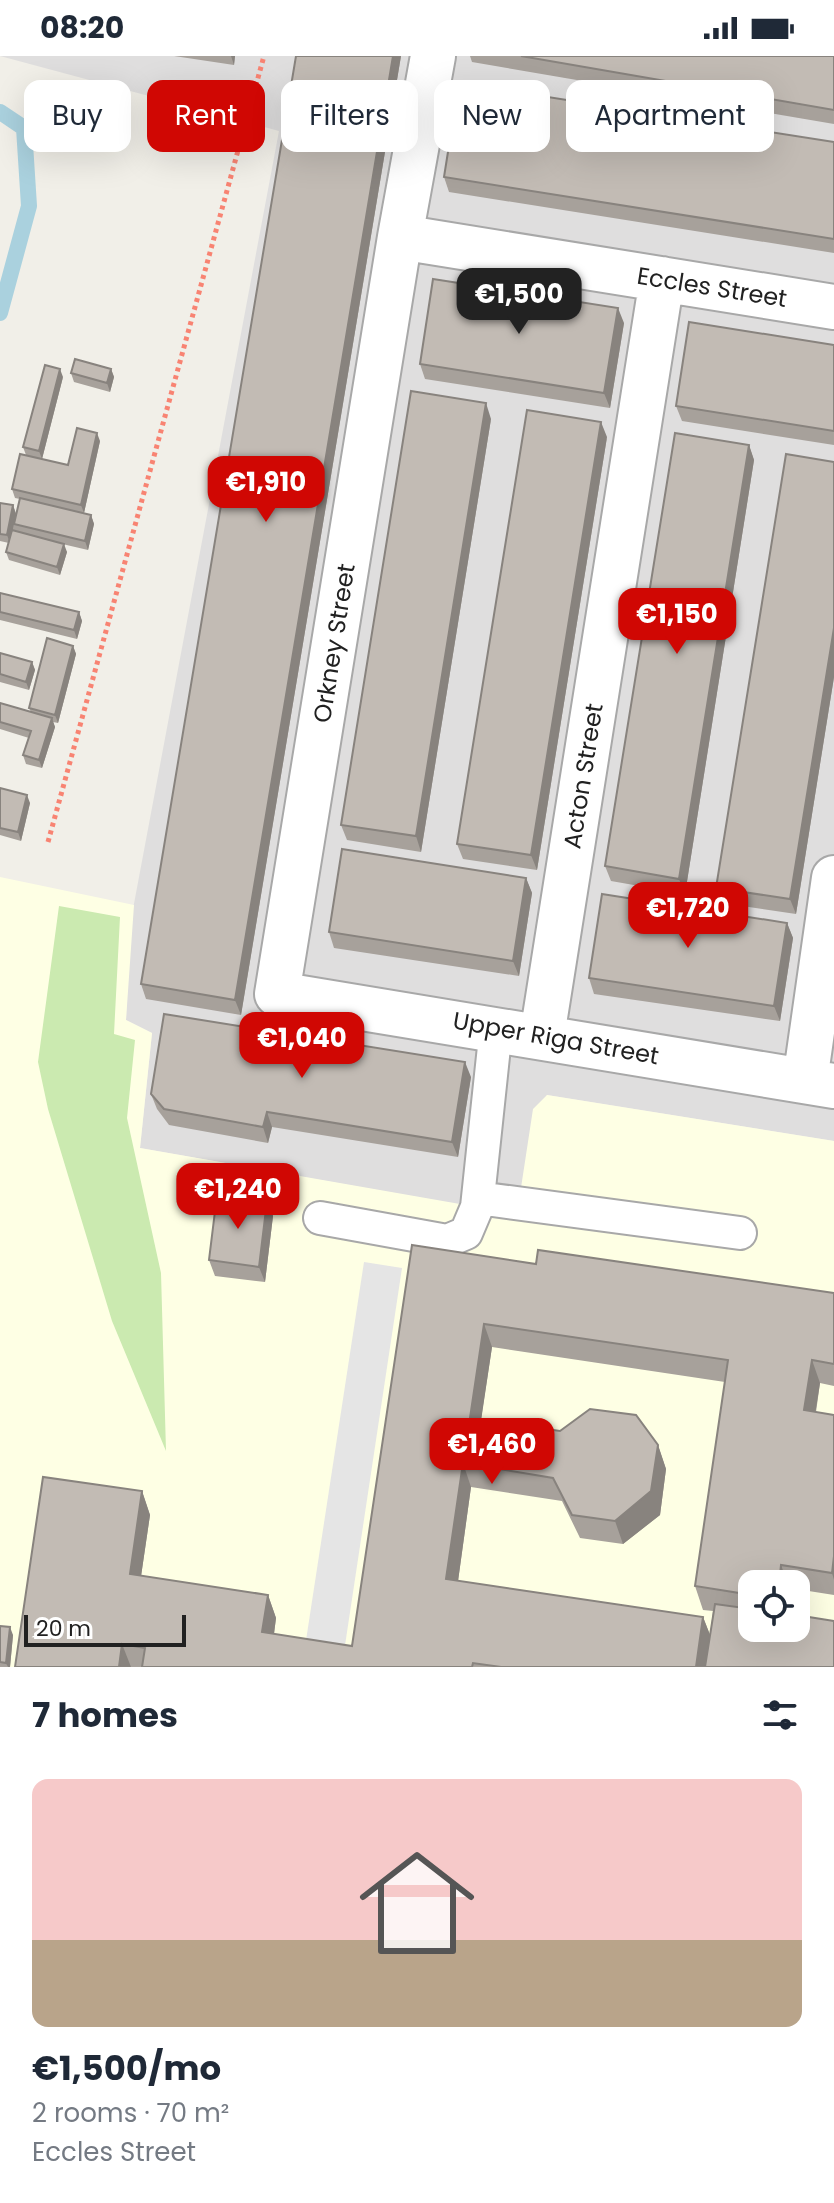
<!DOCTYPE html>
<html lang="en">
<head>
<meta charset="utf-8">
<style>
  body { margin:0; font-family:Poppins,sans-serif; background:#f2f2f3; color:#1f2937; height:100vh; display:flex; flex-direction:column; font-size:30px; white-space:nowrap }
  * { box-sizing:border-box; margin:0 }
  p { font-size:26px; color:#747a83 }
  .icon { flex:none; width:44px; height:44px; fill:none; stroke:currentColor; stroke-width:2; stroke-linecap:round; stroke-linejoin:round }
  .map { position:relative; height:1611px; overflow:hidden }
  .panel { display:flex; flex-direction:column; background:#fff; flex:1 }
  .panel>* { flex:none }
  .banner { position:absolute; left:24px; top:24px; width:786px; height:72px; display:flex; gap:16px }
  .tools { position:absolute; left:738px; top:1514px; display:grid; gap:16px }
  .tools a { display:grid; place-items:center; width:72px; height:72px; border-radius:16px; background:#fff; box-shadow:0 8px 32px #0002; font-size:40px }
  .scale { position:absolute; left:24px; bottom:20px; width:162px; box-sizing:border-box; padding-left:8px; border:4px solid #212121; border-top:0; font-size:22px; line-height:28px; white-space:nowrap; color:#212121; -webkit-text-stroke:6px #fff; paint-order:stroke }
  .price { position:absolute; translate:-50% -68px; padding:0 18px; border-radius:16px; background:#d00703; color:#fff; font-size:26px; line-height:52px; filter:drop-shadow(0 2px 4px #0008) }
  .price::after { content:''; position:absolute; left:50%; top:48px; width:24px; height:18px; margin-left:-12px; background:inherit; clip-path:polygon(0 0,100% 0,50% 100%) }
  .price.on { background:#222; color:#fff }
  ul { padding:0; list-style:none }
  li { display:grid; align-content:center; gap:16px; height:424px; padding:0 32px }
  li span { display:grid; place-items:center; height:248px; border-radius:16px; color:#555 }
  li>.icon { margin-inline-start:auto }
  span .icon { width:144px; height:144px; fill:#fffc; stroke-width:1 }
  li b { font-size:34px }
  h2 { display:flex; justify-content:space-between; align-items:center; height:96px; padding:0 32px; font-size:34px }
  .pill { padding:0 28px; border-radius:16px; background:#fff; box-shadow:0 8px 32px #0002; font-size:28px; line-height:72px }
  .pill.on { background:#d00703; color:#fff }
  .status { display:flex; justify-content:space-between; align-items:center; height:56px; padding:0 40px; background:#fff; direction:ltr }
  .status svg { height:22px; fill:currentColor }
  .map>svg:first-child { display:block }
  .residential { fill:#dfdede }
  .education { fill:#feffe4; fill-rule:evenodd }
  .grass { fill:#cbeab0 }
  .parking { fill:#e5e5e5 }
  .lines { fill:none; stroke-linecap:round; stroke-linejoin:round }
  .stream { stroke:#aad1de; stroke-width:16 }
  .lane-casing { stroke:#a8a8a8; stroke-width:36 }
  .street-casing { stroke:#a8a8a8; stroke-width:48 }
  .path { stroke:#f88372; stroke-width:5; stroke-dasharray:4 4; stroke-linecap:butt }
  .lane { stroke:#fff; stroke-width:32 }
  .street { stroke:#fff; stroke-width:44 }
  .wall { fill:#a7a19b; fill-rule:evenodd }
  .shaded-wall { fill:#88837e }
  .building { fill:#c2bbb4; stroke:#88837e; stroke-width:2 }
  .labels { text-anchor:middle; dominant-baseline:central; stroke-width:7; stroke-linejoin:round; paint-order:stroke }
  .street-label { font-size:24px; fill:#212121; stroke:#fff }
</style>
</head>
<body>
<div class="status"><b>08:20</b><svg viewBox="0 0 49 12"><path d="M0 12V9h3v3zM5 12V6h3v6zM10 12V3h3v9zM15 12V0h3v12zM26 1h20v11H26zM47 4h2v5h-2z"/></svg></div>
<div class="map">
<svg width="834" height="1611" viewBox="0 0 834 1611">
  <rect width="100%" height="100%" fill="#f1efe8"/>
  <path class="residential" d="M0 0H834V1085L547 1039 517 1159 140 1092 152 977 126 964 130 869 279 75Z"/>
  <path class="education" d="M0 821 134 849 126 964 152 977 140 1092 517 1158 533 1053 547 1039 834 1085V1580L717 1611H0ZM752 1528H796V1572H752Z"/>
  <path class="grass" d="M59 850 120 861 114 978 135 984 127 1062 161 1217 166 1395 112 1265 48 1053 38 1006Z"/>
  <path class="parking" d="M364 1206 402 1212 344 1596 305 1591Z"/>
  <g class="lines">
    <path class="stream" d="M0 56 24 72 29 150 0 257"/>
    <defs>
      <path id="lane" d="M478 1142 740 1177
        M320 1162 447 1185 466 1177 477 1151 496 972"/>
      <path id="street" d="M433 0 400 181 277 938 834 1030
        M400 181 834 251
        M542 980 662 223
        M805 1025 834 822"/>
    </defs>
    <use href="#lane" class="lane-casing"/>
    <use href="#street" class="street-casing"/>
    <path class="path" d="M48 786 264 0"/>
    <use href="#lane" class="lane"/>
    <use href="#street" class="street"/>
  </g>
  <path class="wall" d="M174 0H235L234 9Z
    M296 0H401L241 959 146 943 141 928Z
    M470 0H834V68L472 6Z
    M834 86V197L449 136 444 121Z
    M624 267 610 352 425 323 420 308Z
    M834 289V389L682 365 676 350Z
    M111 313 114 321 110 336 74 326 71 317Z
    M63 321 42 403 26 399 23 391Z
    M491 363 421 796 347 784 341 769Z
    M607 381 537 814 463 803 457 788Z
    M100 385 84 457 42 448 91 459 94 468 88 494 58 487 67 496 60 519 9 504 6 496 9 487 0 485V447L13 449 16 458 20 443 15 442 12 433 68 409Z
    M749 389 754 404 685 838 611 825 605 810Z
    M834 406V621L796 858 722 847 716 832Z
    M0 537 79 556 82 565 77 583 0 564Z
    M73 590 76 598 58 667 53 666 55 671 42 712 26 708 23 699 29 682 0 673V649L31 656 29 652Z
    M0 597 32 606 35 614 29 634 0 626Z
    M0 732 30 747 21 785 0 779Z
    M526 822 532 837 519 920 334 892 329 876Z
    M787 867 793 882 780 965 594 938 589 922Z
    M471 1021 458 1101 272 1071 268 1087 169 1069 157 1053 151 1038Z
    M267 1145 273 1160 265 1226 215 1220 209 1204Z
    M412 1189 536 1208 834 1237V1330L820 1327 816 1356 834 1359V1539L796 1533V1528H752V1572L834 1611H15L142 1435 150 1459 141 1520 268 1539 276 1562 274 1578 352 1590ZM492 1291 725 1326 695 1530 703 1554 713 1555 710 1579 703 1561 458 1525 471 1431 562 1445 580 1482 623 1488 660 1459 666 1413 658 1389 481 1363Z
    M0 1570 13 1579 10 1611H0Z"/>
  <path class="shaded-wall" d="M231 0H235L234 9Z
    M393 0H401L241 959 235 944Z
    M618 252 624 267 610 352 604 337Z
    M60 313 63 321 42 403 39 395Z
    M111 313 114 321 110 336 107 327Z
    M486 347 491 363 421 796 416 780Z
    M601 366 607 381 537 814 531 799Z
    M97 377 100 385 84 457 81 449Z
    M749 389 754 404 685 838 679 823Z
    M13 449 16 458 10 487 7 479Z
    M91 459 94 468 88 494 85 485Z
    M64 488 67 496 60 519 57 511Z
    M79 556 82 565 77 583 74 574Z
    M834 572V621L796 858 790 843Z
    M73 590 76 598 58 667 55 659Z
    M32 606 35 614 29 634 26 626Z
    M52 662 55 671 42 712 39 704Z
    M27 739 30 747 21 785 18 776Z
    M526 822 532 837 519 920 513 905Z
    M787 867 793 882 780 965 774 950Z
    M465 1006 471 1021 458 1101 452 1086Z
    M267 1056 272 1071 268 1087 263 1071Z
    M267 1145 273 1160 265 1226 259 1211Z
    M484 1268 492 1291 478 1385 470 1362Z
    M812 1304 820 1327 812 1378 804 1354Z
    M658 1389 666 1413 660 1459 623 1488 615 1465Z
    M463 1407 471 1431 455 1547 446 1523Z
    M142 1435 150 1459 138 1541 130 1518Z
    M834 1500V1524L832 1517Z
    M781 1509 788 1528H779Z
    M268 1539 276 1562 271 1600 262 1576Z
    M703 1561 712 1584 708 1611H696Z
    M10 1571 13 1579 10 1611H8L6 1607Z
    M122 1588 131 1611H119Z"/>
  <path class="building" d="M296 0H393L235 944 141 928Z
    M521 0H834V54Z
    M459 27 834 86V183L444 121Z
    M433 223 618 252 604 337 420 308Z
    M689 266 834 289V375L676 350Z
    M75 303 111 313 107 327 71 317Z
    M45 309 60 313 39 395 23 391Z
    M411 335 486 347 416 780 341 769Z
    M527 354 601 366 531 799 457 788Z
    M77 372 97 377 81 449 12 433 20 398 68 409Z
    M675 377 749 389 679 823 605 810Z
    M786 398 834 406V572L790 843 716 832Z
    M20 442 91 459 85 485 14 468Z
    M0 447 13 449 7 479 0 478Z
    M12 474 64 488 57 511 6 496Z
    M0 537 79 556 74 574 0 556Z
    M47 582 73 590 55 659 29 652Z
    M0 597 32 606 26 626 0 618Z
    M0 647 52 662 39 704 23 699 31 675 0 666Z
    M0 732 27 739 18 776 0 772Z
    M342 793 526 822 513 905 329 876Z
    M602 838 787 867 774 950 589 922Z
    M164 958 465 1006 452 1086 267 1056 263 1071 164 1053 151 1038Z
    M217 1139 267 1145 259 1211 209 1204Z
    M412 1189 536 1208 538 1194 834 1237V1308L812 1304 804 1354 834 1359V1500L832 1517 781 1509 779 1528H752V1539L695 1530 728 1304 484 1268 470 1362 560 1375 590 1353 636 1359 658 1389 651 1435 615 1465 572 1459 553 1422 463 1407 446 1523 703 1561 696 1611H501L473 1607 472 1611H142L145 1592 122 1588 119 1611H15L43 1421 142 1435 130 1518 268 1539 262 1576 352 1590Z
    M715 1548 752 1553V1572H796V1559L834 1565V1611H705Z
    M0 1570 10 1571 6 1607 0 1606Z"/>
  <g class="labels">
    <g class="street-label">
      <text transform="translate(712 231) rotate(9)">Eccles Street</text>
      <text transform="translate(334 587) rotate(-81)">Orkney Street</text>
      <text transform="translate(583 720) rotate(-81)">Acton Street</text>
      <text transform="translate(556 982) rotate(10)">Upper Riga Street</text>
    </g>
  </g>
</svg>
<div class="tools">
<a><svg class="icon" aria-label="locate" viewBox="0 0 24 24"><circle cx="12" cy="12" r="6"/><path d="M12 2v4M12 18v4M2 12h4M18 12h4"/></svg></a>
</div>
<div class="scale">20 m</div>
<b class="price on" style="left:519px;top:280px">€1,500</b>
<b class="price" style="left:266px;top:468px">€1,910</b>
<b class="price" style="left:677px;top:600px">€1,150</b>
<b class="price" style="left:688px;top:894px">€1,720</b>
<b class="price" style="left:302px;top:1024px">€1,040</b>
<b class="price" style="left:238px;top:1175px">€1,240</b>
<b class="price" style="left:492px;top:1430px">€1,460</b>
<div class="banner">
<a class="pill">Buy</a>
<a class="pill on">Rent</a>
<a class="pill">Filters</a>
<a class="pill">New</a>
<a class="pill">Apartment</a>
</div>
</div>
<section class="panel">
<h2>7 homes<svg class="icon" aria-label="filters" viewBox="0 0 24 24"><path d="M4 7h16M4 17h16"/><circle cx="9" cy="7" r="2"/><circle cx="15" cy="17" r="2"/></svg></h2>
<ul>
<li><span style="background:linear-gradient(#f6c9c9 65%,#b9a48a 0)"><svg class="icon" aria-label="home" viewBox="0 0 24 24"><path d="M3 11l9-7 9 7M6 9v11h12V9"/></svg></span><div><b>€1,500/mo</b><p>2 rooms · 70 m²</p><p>Eccles Street</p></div></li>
</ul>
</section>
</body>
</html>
